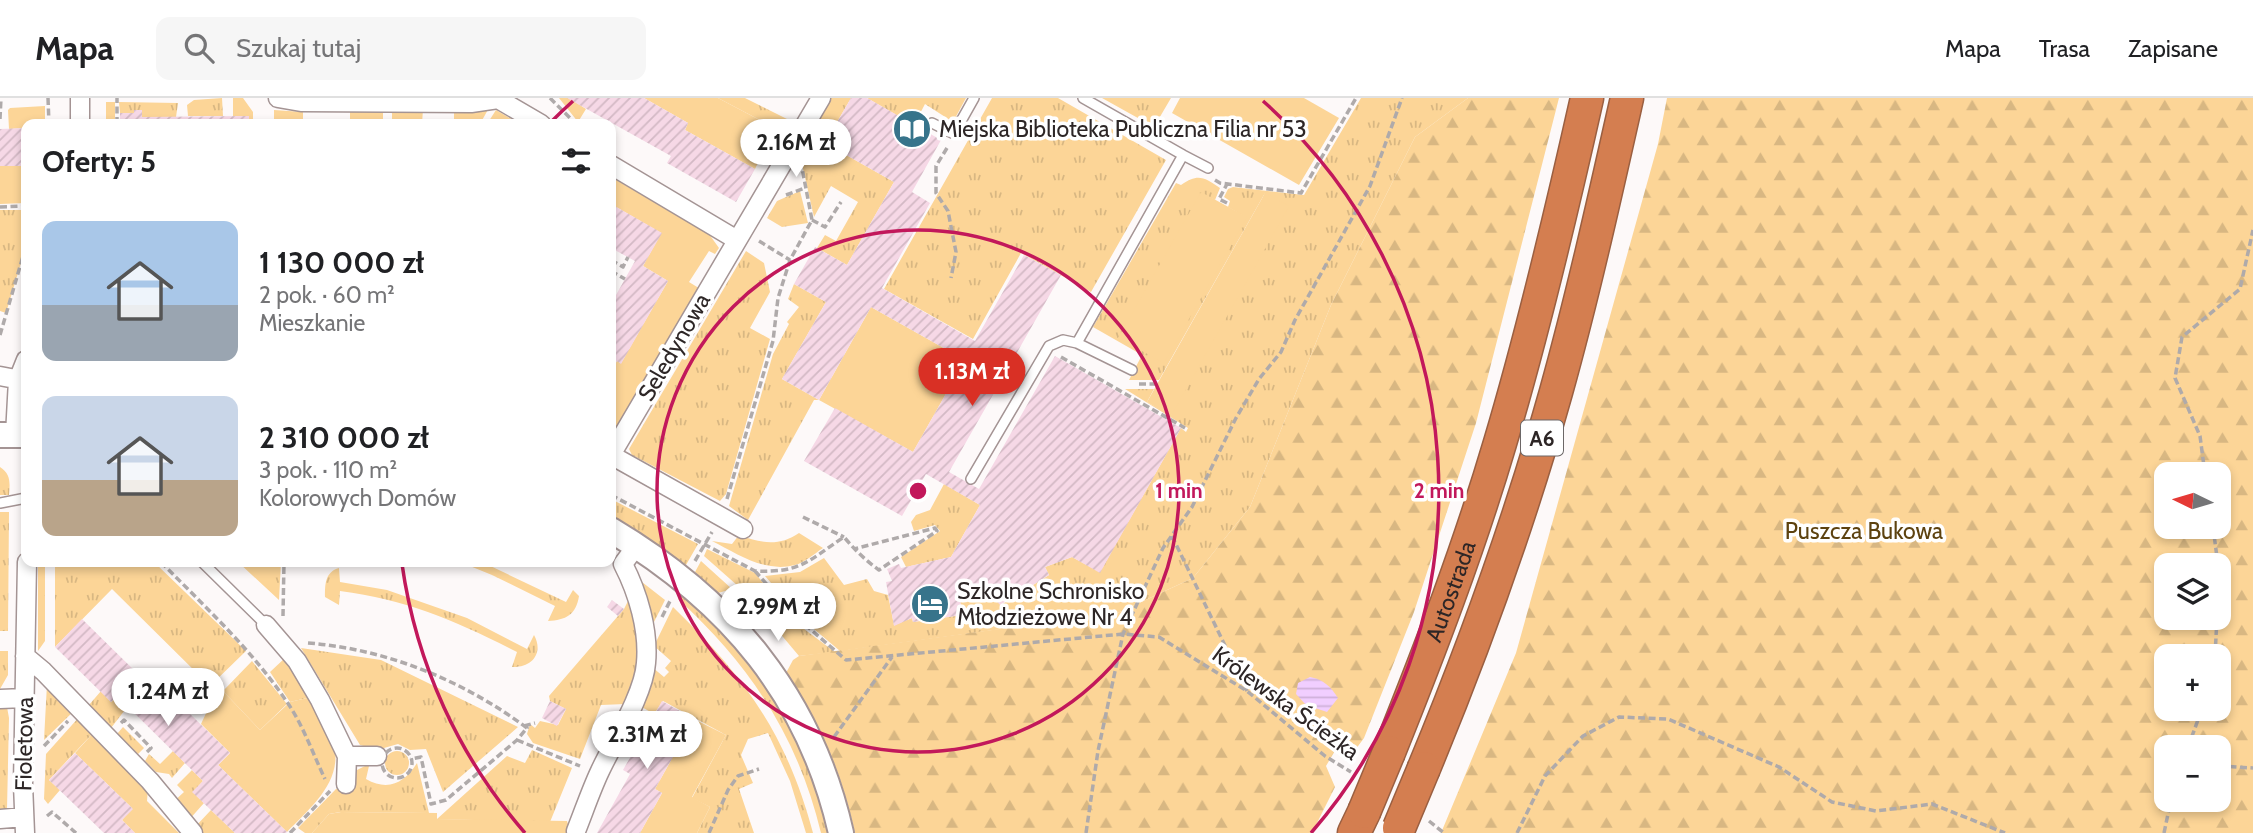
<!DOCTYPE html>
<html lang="pl">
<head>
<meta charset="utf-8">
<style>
  body { margin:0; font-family:Cabin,sans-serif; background:#f6f6f6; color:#202124; height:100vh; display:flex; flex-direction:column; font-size:26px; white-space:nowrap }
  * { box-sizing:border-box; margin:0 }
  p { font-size:23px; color:#757577 }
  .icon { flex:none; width:38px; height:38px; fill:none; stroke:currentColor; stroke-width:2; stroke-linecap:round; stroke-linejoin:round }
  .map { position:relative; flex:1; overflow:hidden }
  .panel { position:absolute; left:21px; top:21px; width:595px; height:448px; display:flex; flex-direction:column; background:#fff; border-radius:14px; box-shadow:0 4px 10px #0003 }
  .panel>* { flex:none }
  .needle { width:46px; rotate:275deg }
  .controls { position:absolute; left:2154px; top:364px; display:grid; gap:14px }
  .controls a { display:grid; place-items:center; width:77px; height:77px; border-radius:14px; background:#fff; box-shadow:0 4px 10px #0003; font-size:35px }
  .price { position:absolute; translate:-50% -60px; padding:0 16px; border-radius:24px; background:#fff; color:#222; font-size:23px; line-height:46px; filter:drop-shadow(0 2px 4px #0008) }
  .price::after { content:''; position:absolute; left:50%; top:42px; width:21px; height:16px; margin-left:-10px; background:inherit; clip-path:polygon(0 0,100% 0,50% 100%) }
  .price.current { background:#d93025; color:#fff }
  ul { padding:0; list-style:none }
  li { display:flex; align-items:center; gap:21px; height:175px; padding:0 21px }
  li span { display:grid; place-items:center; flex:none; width:196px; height:140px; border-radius:14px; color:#555 }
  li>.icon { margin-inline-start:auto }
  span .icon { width:84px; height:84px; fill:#fffc; stroke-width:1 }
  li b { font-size:30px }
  h2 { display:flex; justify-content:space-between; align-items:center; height:84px; padding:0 21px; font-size:30px }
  header { display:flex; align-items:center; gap:42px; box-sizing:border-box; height:98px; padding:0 35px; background:#fff; border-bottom:2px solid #e0e0e0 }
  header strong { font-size:33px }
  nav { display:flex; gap:38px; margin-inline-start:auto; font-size:24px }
  .search { width:490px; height:63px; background:#f6f6f6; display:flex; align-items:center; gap:18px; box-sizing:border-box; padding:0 24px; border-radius:14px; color:#757577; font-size:26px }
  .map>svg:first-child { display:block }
  .grass { fill:url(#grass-tufts) }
  .forest { fill:url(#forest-firs); fill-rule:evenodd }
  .green { fill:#fcd597 }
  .water { fill:url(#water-rules) }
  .building { fill:url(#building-hatch) }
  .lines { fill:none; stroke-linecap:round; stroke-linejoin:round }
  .lane-casing { stroke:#a49494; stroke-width:12 }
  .street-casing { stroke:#a49494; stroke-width:21 }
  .secondary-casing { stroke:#a49494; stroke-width:28 }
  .highway-casing { stroke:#9a5f41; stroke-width:35 }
  .path { stroke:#afaaaa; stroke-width:3.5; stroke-dasharray:7 3.5; stroke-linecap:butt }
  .lane { stroke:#fff; stroke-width:9 }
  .street { stroke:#fff; stroke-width:18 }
  .secondary { stroke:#fff; stroke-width:24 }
  .highway { stroke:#d47e50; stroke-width:32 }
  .highway-bridge-casing { stroke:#9a5f41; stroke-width:35; stroke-linecap:butt }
  .highway-bridge { stroke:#d47e50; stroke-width:32 }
  .ring { fill:none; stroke:#c2185b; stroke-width:3.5 }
  .labels { text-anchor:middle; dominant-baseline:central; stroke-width:7; stroke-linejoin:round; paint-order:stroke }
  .shield { fill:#fff; stroke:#6c6767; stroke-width:2 }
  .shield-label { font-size:21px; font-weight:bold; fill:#2d2626 }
  .poi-label { font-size:23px; fill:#2d2626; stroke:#fff; text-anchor:start }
  .street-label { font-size:23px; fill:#2d2626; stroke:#fff }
  .park-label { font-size:23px; fill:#5d420f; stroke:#fff }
  .centre { fill:#c2185b; stroke:#fff; stroke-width:3.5 }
  .ring-label { font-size:21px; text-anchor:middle; font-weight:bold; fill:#c2185b; stroke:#fff; stroke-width:7; stroke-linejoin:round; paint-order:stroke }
</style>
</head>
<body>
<header>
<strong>Mapa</strong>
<div class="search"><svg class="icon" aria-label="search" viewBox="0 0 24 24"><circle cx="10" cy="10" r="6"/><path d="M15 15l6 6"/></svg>Szukaj tutaj</div>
<nav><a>Mapa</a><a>Trasa</a><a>Zapisane</a></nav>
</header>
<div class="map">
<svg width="2253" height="735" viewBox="0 0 2253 735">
  <defs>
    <pattern id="grass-tufts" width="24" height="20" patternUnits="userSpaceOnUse" patternTransform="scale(1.75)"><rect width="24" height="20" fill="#fcd597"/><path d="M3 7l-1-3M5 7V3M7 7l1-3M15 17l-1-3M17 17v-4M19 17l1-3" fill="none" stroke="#d8b782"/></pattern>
    <pattern id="forest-firs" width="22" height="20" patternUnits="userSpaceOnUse" patternTransform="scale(1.75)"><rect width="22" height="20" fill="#fcd597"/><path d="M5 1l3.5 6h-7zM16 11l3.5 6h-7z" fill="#d8b782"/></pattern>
    <pattern id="water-rules" width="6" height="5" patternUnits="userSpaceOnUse" patternTransform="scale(1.75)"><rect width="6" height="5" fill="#f1ceff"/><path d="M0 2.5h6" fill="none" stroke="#cfb1da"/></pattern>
    <pattern id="building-hatch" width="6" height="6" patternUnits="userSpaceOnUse" patternTransform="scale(1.75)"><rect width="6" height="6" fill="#f6d8e6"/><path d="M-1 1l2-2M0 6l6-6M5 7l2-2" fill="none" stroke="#d3b9c5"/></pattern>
  </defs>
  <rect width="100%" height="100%" fill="#fdf9f9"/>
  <path class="grass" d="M222 0 223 18H188L187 7 194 2Z
    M233 0H243L253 14V26H249V18H233Z
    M559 0H569L586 11 578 24Z
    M718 0H745L787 21 775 30Z
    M831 0H851L825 45 894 84 847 167 817 150 825 137 836 143 858 104 831 88 814 119 799 53Z
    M867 0H966L953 24 925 6 914 27Z
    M992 0H1058L1166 62 1091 194 1021 155 973 241 884 191Z
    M1102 0H1171L1154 29Z
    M1361 0H1468L1415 39 1331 207 1250 409 1193 480 1098 524 1089 519 840 553 802 521 765 478 800 474 824 460 844 487 867 481 874 493 888 497 894 527 912 520 913 524 962 517 960 502 987 492 1001 507 1049 477 1045 469 1072 459 1100 474 1181 330 1186 334 1188 330 1125 291H1154L1147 304 1171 317 1265 95 1159 282H1129L1142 257 1093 229 1176 85 1181 87C1198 75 1204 79 1220 90L1215 102 1201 95 1247 120 1228 109 1230 103 1224 99 1228 91 1233 89 1304 97Z
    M106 4H115V26H106Z
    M119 4 178 5 176 19H142L134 15H120Z
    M490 8 480 26H454V11Z
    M423 11 422 26H392V12Z
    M274 12 303 14V26H274Z
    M350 12H383V26H350Z
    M800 93 808 125 782 129 767 120 777 103Z
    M0 112H26V148L6 215 0 213Z
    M746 153 764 165 770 194 750 230 770 241 726 396 720 403 632 357 629 351Z
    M794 186 826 204 782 281 819 302H814L748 422 729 408 773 256 789 226 787 224 799 209 788 201Z
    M0 369C11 376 10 385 9 397H0Z
    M944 386 980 407 951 459 906 469 901 459 940 433 935 427 914 433 911 424 916 417 930 412Z
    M611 401 698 446 686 467 661 449 612 420Z
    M0 414H9L8 533H0Z
    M799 435 823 450C814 456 804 465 795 467 764 475 738 456 712 443L732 446 739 437C760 445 779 449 799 435Z
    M707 451 755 475 796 525 835 554 799 558 747 496 704 458Z
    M701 463 732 491 718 495 695 474Z
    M38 464H45V543L38 553Z
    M55 464H154L246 553 210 588 112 491 55 549Z
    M238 464H281L279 502Z
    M460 464H482L566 504 573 492 579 498C576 517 566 522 548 523L555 508 492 477Z
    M339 470 340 484 387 492 467 520 527 551 534 537C544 555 532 570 512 569L517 554C456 523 408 502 340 493L339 507 325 499C325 486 325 474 339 470Z
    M642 484 665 502 650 532Z
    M626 489C633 515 644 547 638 574 636 585 630 596 626 606L601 607 580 661 533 645 527 636 530 626 535 630 540 623 558 627 566 611 550 603 549 598 624 511 628 503Z
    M681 496C760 568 801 631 828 735H821C798 639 750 567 678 501Z
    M673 509C745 579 787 637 813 735H806L790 683 768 635 748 641 741 657 753 685 739 691 754 735H697L710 709 692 700 726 637 663 603 654 616 640 608 652 569 664 579 669 574 665 570 671 563 654 548Z
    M301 550 381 562 518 629 443 694 426 651 410 652 398 646 377 652 360 647Z
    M0 553H8V577L0 591Z
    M286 559 311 599 290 604 270 574Z
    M252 563 287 606 260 632 223 593Z
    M47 586 75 612 44 642Z
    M101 593 111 604 117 598 128 608 111 630 89 607Z
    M0 606 7 609 9 620 7 711 0 715Z
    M80 618 95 633 49 682 60 692 48 706 44 701 46 656Z
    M123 629 144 650 138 656 117 636Z
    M532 652 572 670 550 724 437 721 507 658 525 665Z
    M173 653 185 665 172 680 169 676 156 674 145 663 149 656 160 666Z
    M385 665a12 12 0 1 1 24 0a12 12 0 1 1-24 0Z
    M373 664 369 668 366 681C389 694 405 684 417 665L429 715 340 714 329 716 312 735H305L298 730 336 691 347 692 355 673Z
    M192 672 203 683 193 694 204 705 188 723 171 706 184 694 177 687Z
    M211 712 235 735H200L195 729Z"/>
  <path class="forest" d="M1468 0H1559L1476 325 1414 514 1364 640 1353 655 1336 651 1326 668 1335 689 1312 735H855C841 674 821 626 786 575L793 562 799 558 1089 519 1098 524 1193 480 1250 409 1331 207 1415 39Z
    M1667 0H2253V735H1441L1516 555 1658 46ZM2166 376H2219V429H2166ZM2166 467H2219V520H2166ZM2166 558H2219V611H2166ZM2166 649H2219V702H2166Z"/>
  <path class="green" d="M644 0H718L775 30 755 71 685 32 688 25Z
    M1180 0H1304L1339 20 1299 87 1172 15Z
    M45 8V26H26V30L9 31 8 12 10 10Z
    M496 12 520 26H487Z
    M0 68H26V105L0 106Z
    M611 79 709 136 719 150 715 156 709 153 689 184 702 192 617 334 612 337 611 273 617 263 621 265 668 183 643 168 661 135 611 106Z
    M1201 94 1247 119 1164 265 1118 240Z
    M1265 95 1289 108 1171 318 1147 304Z
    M871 209 965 262 913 354 819 302Z
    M223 593 260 632 290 604 311 599C318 612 329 628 333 642 345 682 312 708 287 734L218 667 230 655 201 626 208 611Z
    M694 621 726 637 692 699 710 709 697 735H640L662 695 655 691Z
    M95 633 148 690 147 703 179 735H135L122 722 132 710 75 655Z
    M341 714 437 715V721L567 723 571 735H312L329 716Z"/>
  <path class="water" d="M1310 579C1324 582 1330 588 1338 600L1327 614 1306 607 1296 596 1298 585Z"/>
  <path class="building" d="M567 0H644L688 25 685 32 755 71 736 104 667 65 671 58Z
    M851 0H867L941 42 912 94 930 105 882 190 975 243 1024 157 1061 177 949 374 979 391 1055 258 1181 330 1100 475 1072 459 1045 469 1049 477 1000 507 987 492 960 502 962 517 913 524 912 520 894 528 886 484 892 483 887 471 899 466 901 470 951 459 980 407 926 376 902 418 804 363 835 310 913 354 965 262 871 209 819 302 782 281 826 204 794 186 815 149 847 167 894 84 825 45Z
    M134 12H142V19L249 18V26H120V15H134Z
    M26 30V68H0V31Z
    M611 106 662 135 643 168 668 183 621 266 617 263 611 273V206L635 163 611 150Z
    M612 502 624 511 618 518 607 509Z
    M82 521 138 576 144 571 230 655 218 667 287 734 286 735H235L192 694 203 683 117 598 111 604 55 549Z
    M550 603 566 611 557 628 542 620Z
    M662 603 694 621 655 691 662 695 640 735H597L630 676 623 672Z
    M75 655 133 711 122 722 135 735H104L49 682Z"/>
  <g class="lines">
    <defs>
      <path id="lane" d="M932 25 952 35 956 32 974 0
        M1183 57 1208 70
        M1077 245 1183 57 1083 0
        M971 381 1049 248 1063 242 1077 245 1132 272
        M0 405 26 400
        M202 464 266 527"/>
      <path id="street" d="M278 0 301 4 471 5 498 1 541 26
        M80 26V0
        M611 67 737 142
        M0 278 26 283
        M15 337 18 282 26 262
        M611 357 821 0
        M611 357 743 431
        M266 527 297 563 320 602 347 658 346 686
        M25 558 43 573 150 683 193 735
        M0 601 25 600
        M347 658H377
        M0 721 24 719
        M576 733C584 713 591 692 600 673 614 643 644 596 646 565 649 532 638 495 623 466L637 447
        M25 735 23 686 27 464"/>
      <path id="secondary" d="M0 337H26
        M611 432C730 503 810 598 841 735"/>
      <g id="highway">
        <path id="s1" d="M1389 654C1430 552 1469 450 1500 345 1534 231 1561 116 1587 0"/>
        <path d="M1424 670C1475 547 1520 422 1556 294 1583 197 1605 98 1627 0"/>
        <path d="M1354 735 1364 714"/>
      </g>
    </defs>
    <use href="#lane" class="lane-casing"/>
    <use href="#street" class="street-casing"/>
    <use href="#secondary" class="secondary-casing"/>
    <use href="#highway" class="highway-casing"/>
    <path class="path" d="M48 0 49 26
      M550 0 576 26
      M0 21 1 0
      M117 26V0
      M947 50 936 68V95L948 113 956 154 951 180
      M1215 82 1220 85 1301 95 1356 0
      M786 97 805 90
      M1227 105 1219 101 1227 86
      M0 109 26 108
      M812 122 825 129 841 104
      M759 143 790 162
      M611 162 623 169 628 159
      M611 173 625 181
      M0 237 26 148
      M1061 259 1185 330
      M1139 286H1157
      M2205 376 2200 338 2175 280 2182 239 2240 191 2253 132
      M611 397 755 473C801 475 808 463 844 439 855 452 865 462 879 472L937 433 935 430 854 451
      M727 401 773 243 778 200 790 162 812 122 802 70
      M803 419 844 439
      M2213 429 2218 467
      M1172 438 1247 593
      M695 463 712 434
      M161 464C205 509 252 552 287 604 303 627 313 656 325 681
      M755 473 795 518 846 562 1123 536 1159 539 1247 593 1325 658 1351 674
      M2219 473V495
      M283 518 284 464
      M662 519 671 501
      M308 545C387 551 464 583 527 630L517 642 446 702 431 706 421 659 411 661
      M2215 558 2217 520
      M121 625 124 622 151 650 147 654
      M524 628 535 625
      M834 639 892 559
      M517 642 580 668
      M44 648 68 623
      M2188 649 2202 611
      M382 665a15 15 0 1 1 30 0a15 15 0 1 1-30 0Z
      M2219 668 2253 670
      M47 718 52 714 76 735
      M1429 723 1444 735
      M290 735 330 693
      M709 735 728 692 738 678 759 671
      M1086 735 1098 653 1123 536 1163 450 1192 409 1236 320 1259 281 1281 254 1295 222 1370 88 1402 0
      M1517 735 1545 678 1583 638 1619 619 1668 621 1779 669 1832 704 1876 713 1932 706 2005 735
      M2164 735 2171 702"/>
    <use href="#lane" class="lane"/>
    <use href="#street" class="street"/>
    <use href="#secondary" class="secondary"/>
    <use href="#highway" class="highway"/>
    <defs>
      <path id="highway-bridge" d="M1364 714 1389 654
        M1399 730 1424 670"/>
    </defs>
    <use href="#highway-bridge" class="highway-bridge-casing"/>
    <use href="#highway-bridge" class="highway-bridge"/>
  </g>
  <g class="ring">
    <circle cx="918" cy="393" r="261"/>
    <path d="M525 735A521 521 0 0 1 402 466M550 25A521 521 0 0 1 573 3M1263 3A521 521 0 0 1 1311 735"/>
  </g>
  <defs>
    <symbol id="library-disc" viewBox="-11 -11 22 22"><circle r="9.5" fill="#37748b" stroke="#fff"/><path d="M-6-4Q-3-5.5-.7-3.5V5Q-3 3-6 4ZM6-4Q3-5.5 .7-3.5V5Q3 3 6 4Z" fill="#fff"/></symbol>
    <symbol id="hotel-disc" viewBox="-11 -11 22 22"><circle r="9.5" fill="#37748b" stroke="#fff"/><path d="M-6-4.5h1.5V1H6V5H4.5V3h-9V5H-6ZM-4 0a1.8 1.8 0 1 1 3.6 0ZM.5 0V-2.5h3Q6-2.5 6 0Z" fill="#fff"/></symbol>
  </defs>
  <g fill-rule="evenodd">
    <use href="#library-disc" x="890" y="9" width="44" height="44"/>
    <use href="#hotel-disc" x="908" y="484" width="44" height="44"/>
  </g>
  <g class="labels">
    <rect class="shield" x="1521" y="322.5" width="42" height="35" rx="5"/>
    <g class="shield-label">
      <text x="1542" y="340">A6</text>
    </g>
    <g class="poi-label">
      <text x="939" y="31">Miejska Biblioteka Publiczna Filia nr 53</text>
      <text x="957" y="493">Szkolne Schronisko<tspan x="957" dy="26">Młodzieżowe Nr 4</tspan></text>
    </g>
    <g class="street-label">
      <text transform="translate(674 249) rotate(-60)">Seledynowa</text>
      <text stroke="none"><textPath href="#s1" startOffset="172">Autostrada</textPath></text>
      <text transform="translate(1286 605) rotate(36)">Królewska Ścieżka</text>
      <text transform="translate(24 646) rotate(-89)">Fioletowa</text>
    </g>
    <g class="park-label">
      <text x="1864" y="433">Puszcza Bukowa</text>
    </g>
  </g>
  <circle cx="918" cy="393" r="10" class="centre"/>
  <g class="ring-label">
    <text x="1179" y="400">1 min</text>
    <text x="1439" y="400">2 min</text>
  </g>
</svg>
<div class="controls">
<a><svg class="needle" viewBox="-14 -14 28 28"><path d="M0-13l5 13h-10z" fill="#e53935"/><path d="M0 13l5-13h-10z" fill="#757577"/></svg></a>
<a><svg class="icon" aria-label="layers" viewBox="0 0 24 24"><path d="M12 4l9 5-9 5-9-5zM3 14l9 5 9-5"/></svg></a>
<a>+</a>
<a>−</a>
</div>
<b class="price" style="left:796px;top:81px">2.16M zł</b>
<b class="price current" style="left:972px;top:310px">1.13M zł</b>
<b class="price" style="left:778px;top:545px">2.99M zł</b>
<b class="price" style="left:168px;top:630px">1.24M zł</b>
<b class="price" style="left:647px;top:673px">2.31M zł</b>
<section class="panel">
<h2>Oferty: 5<svg class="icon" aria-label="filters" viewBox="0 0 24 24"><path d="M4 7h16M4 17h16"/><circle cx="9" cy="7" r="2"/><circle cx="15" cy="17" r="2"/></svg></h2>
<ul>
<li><span style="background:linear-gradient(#a9c7e8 60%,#9aa5b1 0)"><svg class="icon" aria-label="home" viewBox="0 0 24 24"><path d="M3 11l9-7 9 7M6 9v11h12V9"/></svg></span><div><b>1 130 000 zł</b><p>2 pok. · 60 m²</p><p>Mieszkanie</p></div></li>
<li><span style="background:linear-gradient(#c9d6e8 60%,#b9a48a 0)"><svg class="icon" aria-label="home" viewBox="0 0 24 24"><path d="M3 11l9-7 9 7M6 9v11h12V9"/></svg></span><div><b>2 310 000 zł</b><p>3 pok. · 110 m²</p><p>Kolorowych Domów</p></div></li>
</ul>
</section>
</div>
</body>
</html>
